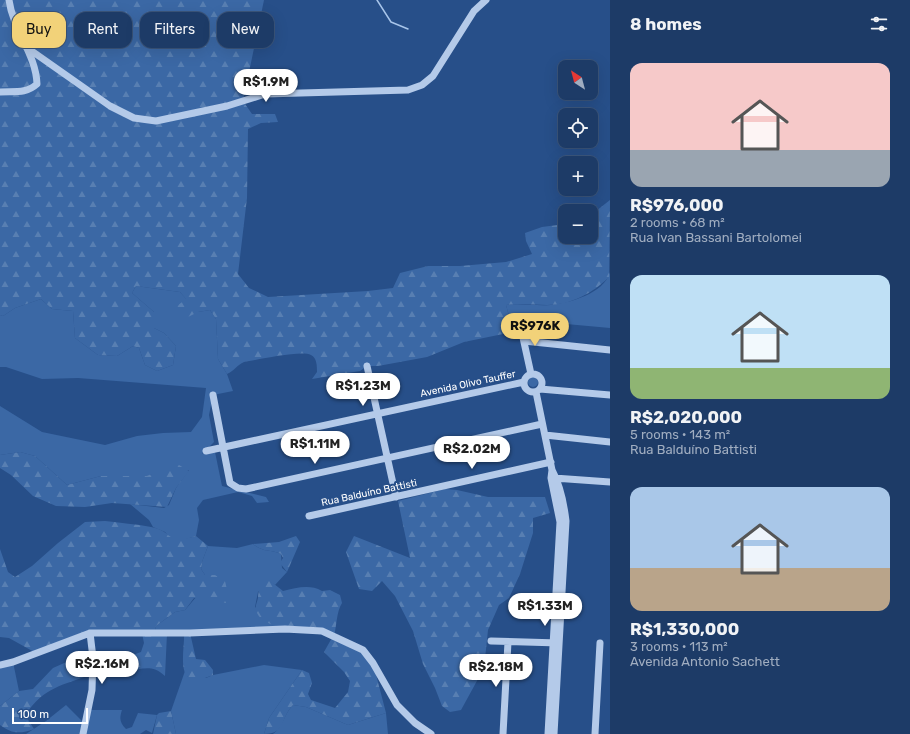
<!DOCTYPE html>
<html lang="en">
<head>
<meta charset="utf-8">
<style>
  :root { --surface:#1d3b67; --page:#25426d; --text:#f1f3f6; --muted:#a0adc0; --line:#3b557b; --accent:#f2d279 }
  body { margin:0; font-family:Rubik,sans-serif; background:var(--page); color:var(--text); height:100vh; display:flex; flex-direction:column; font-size:15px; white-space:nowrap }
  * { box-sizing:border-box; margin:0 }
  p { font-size:13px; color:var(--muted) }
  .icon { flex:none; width:22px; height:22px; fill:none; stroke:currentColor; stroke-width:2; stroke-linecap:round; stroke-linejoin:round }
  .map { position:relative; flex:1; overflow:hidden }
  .panel { display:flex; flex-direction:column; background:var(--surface); width:300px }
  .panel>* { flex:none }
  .banner { position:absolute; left:12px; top:12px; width:380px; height:36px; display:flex; gap:8px }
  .needle { width:26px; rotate:324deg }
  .buttons { position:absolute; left:558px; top:60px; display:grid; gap:8px }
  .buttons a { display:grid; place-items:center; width:40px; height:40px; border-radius:8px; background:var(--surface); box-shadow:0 4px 16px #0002,0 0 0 1px var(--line); font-size:20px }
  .scale { position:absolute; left:12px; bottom:10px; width:76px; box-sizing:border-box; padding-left:4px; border:2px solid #fff; border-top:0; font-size:11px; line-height:14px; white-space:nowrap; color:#fff; -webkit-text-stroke:3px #274f89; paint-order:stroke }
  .price { position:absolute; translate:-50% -34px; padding:0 9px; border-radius:14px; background:#fff; color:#222; font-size:13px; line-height:26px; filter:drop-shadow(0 1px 2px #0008) }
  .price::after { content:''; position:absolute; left:50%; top:24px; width:12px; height:9px; margin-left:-6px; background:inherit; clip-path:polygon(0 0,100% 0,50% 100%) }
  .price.active { background:var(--accent); color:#111 }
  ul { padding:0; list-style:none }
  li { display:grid; align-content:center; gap:8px; height:212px; padding:0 20px }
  li span { display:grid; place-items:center; height:124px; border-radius:12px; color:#555 }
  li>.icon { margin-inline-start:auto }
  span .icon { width:72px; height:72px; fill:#fffc; stroke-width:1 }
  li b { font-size:17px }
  h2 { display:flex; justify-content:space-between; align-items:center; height:48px; padding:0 20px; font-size:17px }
  .tag { padding:0 14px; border-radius:12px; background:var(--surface); box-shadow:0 4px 16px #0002,0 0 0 1px var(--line); font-size:14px; line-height:36px }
  .tag.active { background:var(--accent); color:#111 }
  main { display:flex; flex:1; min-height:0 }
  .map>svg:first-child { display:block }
  .grass { fill:#3b68a5 }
  .forest { fill:url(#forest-firs) }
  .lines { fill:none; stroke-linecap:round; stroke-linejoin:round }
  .stream { stroke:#a8c5ea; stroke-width:1.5 }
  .minor { stroke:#b4cae9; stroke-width:7 }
  .labels { text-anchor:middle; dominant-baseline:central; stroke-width:4; stroke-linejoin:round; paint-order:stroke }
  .street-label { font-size:10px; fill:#fff; stroke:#274f89 }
</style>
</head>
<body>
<main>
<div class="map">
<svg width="610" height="734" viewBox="0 0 610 734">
  <defs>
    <pattern id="forest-firs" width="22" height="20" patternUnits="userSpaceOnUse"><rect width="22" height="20" fill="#3b68a5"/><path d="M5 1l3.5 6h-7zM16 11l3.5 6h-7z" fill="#587fb2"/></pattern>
  </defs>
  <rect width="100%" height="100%" fill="#274f89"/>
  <path class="grass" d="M610,272V328L533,321L512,327L506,305C521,303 535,306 550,305C569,303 604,294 610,272Z
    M136,286L180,292L198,312L210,310L216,319L218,359L227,374L233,391L213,395L209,415L214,442L202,454L215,452L222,486L266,497L269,502L257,503L252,496L238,492L203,500L197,508L199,520L196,536L180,541L171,539L165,532L153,527L149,520L130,504L164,508L169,505L176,488L189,470L162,472L146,476H101L67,485L35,456L20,452L0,455V406L42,432L105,445L137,436L163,433L191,432L202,417L206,388L78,378L42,379L6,367H0V315L3,316L15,308L41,299L52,309L73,311L75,338L98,355L117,356L133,346L139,348L145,365L157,371L173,365L176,346L164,333L154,328V312L132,293Z
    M528 382a5 5 0 1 1 10 0a5 5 0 1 1-10 0Z
    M253,544C264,553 270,549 281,554L282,568L287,572L275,585L269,581L258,592L255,607L285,629L155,633L156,626L175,612L185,610L215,575H205L201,569L203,559L208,546L237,548Z
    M13,662L19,691L0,706V665Z
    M264,665L302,670L269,718L264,734H176L171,711L185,671L188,677L206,678L213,675Z
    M66,705L85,724L88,710H122C119,719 120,723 126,729L132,727L138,713L157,715L152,733L146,730L140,734H26L46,721Z
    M293,705L306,707L348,725L386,713L388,734H273C283,727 284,714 293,705Z"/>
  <path class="forest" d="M0,0H264L243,101L252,114H275L278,122L261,123L248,129L247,198L238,274L249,288L268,297L368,291L393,288L400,273L428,266H460L506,262L532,254L526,241L525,233L542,227L565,224V237H591V215L610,200L609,277C593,293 571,305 547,305C534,305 520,303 506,305L512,327L503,334L464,342L427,357L378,366H367L360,371L312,379L317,372C317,366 317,358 311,355C301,350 257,360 244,362C237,365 234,371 227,374L218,359L216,319L210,310L198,312L184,319L173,309L186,299L180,292L136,286L132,293L154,312V328L164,333L176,346L173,365L157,371L145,365L139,348L133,346L117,356L98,355L75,338L73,311L52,309L41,299L15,308L3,316L0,315Z
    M20,452L35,456L67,485L101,476H146L179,465L189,471L176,488L167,507L112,503L85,507L56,506L33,496L11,475L0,468V455Z
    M445,489L457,490L488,497H545L550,513L533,518V533L520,574L509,598L499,605L488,630L484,668L461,710L450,712L442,706L435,688L423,664L413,631L395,596L382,581L372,591L359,589L346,552L354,536L410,558L398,501Z
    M105,521C120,523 136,524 151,527C176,532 163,545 196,536L208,546L203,559L201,569L205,575H215L225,581L228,594L226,603L194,598L185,610L175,612L156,626L155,633H167L165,676C149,661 138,673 121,670L130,656L141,652L144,643L142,633H90L36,653L9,638L0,637V549L8,572L15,577L32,566L58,543L85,522Z
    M296,536L300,542L287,572L280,563L283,558L281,554C270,549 264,553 253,544L279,542Z
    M269,580L283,591C297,588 309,584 322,591L330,590L340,595L342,603C336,613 337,625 334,636L363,650L373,663L386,713L348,725L306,707L293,705C280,718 286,734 264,734L269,718L302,670L309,673L312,683L308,694L311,700L335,708L348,692L350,681L344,672L324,652L333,636C316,633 265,631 257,613C254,607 257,603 258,598C258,590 261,584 269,580Z
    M184,633H190L196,659L205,660L213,670V675L197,681C195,680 190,679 188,677C179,669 185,644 184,633Z
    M80,656L93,658L92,674C62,686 45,686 25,715L34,729C20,734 12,734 0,725V706L19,691L33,689L53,668Z
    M171,711L176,734H153L157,715L159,713Z"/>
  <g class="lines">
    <path class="stream" d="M377,0L391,22L408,29"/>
    <path class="minor" d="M26,47L110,106L134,118L156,121L227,106L265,94L408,90L422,85L433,76L474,11L486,0
      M0,92C14,91 26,94 37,84C36,54 13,30 9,0
      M520,324L531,374
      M524,341L610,350
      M367,366L396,497
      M524 383a9 9 0 1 1 18 0a9 9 0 1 1-18 0Z
      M540,389L610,395
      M536,392L552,470C560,485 564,504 566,521L554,734
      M213,395L230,483L238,488L246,489L542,424
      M545,435L610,442
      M206,451L524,382
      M554,478L610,482
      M309,516L551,462
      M491,641L559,643
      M0,665L13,662L90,633H190L285,629L322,631L363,650L373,663L397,705L415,723L431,734
      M83,734L92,690L93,658L90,633
      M503,734L508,642
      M548,734L560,522L551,478L552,470
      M595,734L600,643"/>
  </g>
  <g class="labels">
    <g class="street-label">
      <text transform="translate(468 384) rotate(-12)">Avenida Olivo Tauffer</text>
      <text transform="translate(369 493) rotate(-12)">Rua Balduíno Battisti</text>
    </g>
  </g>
</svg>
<div class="buttons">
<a><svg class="needle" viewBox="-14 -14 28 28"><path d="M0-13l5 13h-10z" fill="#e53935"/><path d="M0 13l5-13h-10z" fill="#a0adc0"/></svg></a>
<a><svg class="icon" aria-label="locate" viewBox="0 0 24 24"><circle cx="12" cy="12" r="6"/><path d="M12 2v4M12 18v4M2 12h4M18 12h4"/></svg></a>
<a>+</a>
<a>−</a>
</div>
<div class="scale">100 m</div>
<b class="price" style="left:266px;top:103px">R$1.9M</b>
<b class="price active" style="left:535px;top:347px">R$976K</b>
<b class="price" style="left:363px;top:407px">R$1.23M</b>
<b class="price" style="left:315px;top:465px">R$1.11M</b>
<b class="price" style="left:472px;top:470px">R$2.02M</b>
<b class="price" style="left:545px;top:627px">R$1.33M</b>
<b class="price" style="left:102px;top:685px">R$2.16M</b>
<b class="price" style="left:496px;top:688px">R$2.18M</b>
<div class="banner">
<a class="tag active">Buy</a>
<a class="tag">Rent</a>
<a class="tag">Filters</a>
<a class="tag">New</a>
</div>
</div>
<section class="panel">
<h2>8 homes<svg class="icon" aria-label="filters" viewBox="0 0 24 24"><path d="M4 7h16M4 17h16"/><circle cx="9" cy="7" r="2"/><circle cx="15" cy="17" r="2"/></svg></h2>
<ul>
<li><span style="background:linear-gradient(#f6c9c9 70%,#9aa5b1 0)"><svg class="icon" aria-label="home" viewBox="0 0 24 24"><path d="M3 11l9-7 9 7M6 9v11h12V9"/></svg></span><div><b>R$976,000</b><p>2 rooms · 68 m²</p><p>Rua Ivan Bassani Bartolomei</p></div></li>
<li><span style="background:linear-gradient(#bfe0f5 75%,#8fb573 0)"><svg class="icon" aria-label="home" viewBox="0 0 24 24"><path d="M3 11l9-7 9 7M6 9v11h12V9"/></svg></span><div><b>R$2,020,000</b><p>5 rooms · 143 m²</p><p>Rua Balduíno Battisti</p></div></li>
<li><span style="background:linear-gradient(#a9c7e8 65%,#b9a48a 0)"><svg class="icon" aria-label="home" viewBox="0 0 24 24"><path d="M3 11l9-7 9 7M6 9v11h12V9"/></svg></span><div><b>R$1,330,000</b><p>3 rooms · 113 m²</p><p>Avenida Antonio Sachett</p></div></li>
</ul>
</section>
</main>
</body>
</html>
